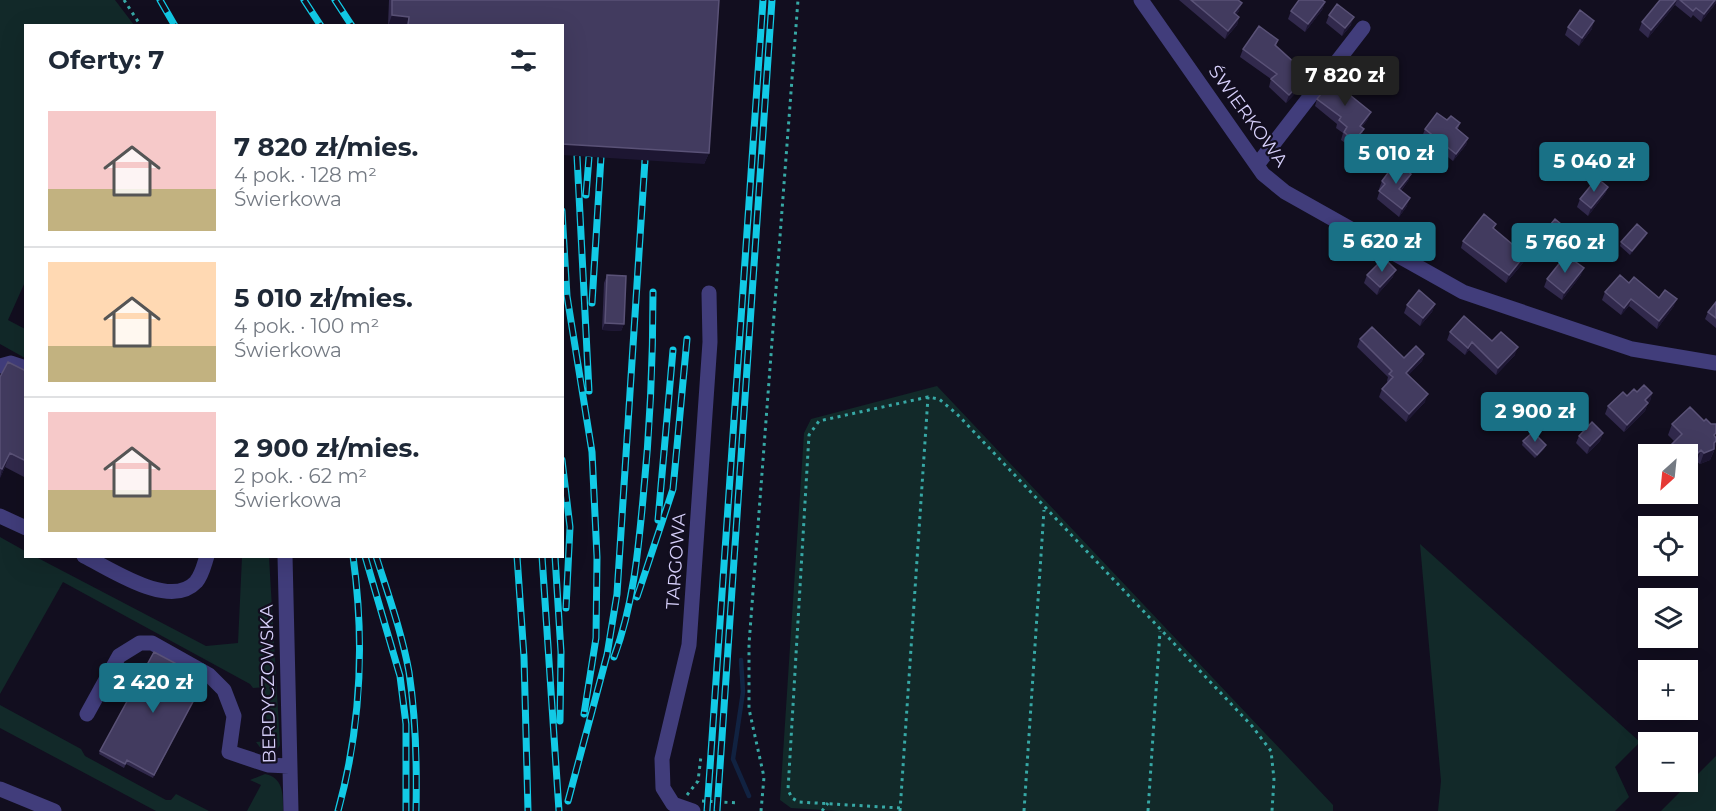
<!DOCTYPE html>
<html lang="pl">
<head>
<meta charset="utf-8">
<style>
  :root { --surface:#fff; --page:#f2f2f3; --text:#1f2937; --muted:#747a83; --line:#e0e1e3; --accent:#197186 }
  body { margin:0; font-family:Montserrat,sans-serif; background:var(--page); color:var(--text); height:100vh; display:flex; flex-direction:column; font-size:22px; white-space:nowrap }
  * { box-sizing:border-box; margin:0 }
  p { font-size:20px; color:var(--muted) }
  .icon { flex:none; width:33px; height:33px; fill:none; stroke:currentColor; stroke-width:2; stroke-linecap:round; stroke-linejoin:round }
  .map { position:relative; flex:1; overflow:hidden }
  .sheet { position:absolute; left:24px; top:24px; width:540px; height:534px; display:flex; flex-direction:column; background:var(--surface); border-radius:0px; box-shadow:0 6px 24px #0002 }
  .sheet>* { flex:none }
  .needle { width:39px; rotate:207deg }
  .fabs { position:absolute; left:1638px; top:444px; display:grid; gap:12px }
  .fabs a { display:grid; place-items:center; width:60px; height:60px; border-radius:0px; background:var(--surface); box-shadow:0 6px 24px #0002; font-size:30px }
  .price { position:absolute; translate:-50% -51px; padding:0 14px; border-radius:6px; background:var(--accent); color:#fff; font-size:20px; line-height:39px; filter:drop-shadow(0 2px 3px #0008) }
  .price::after { content:''; position:absolute; left:50%; top:36px; width:18px; height:14px; margin-left:-9px; background:inherit; clip-path:polygon(0 0,100% 0,50% 100%) }
  .price.active { background:#222; color:#fff }
  ul { padding:0; list-style:none }
  li { display:flex; align-items:center; gap:18px; height:150px; padding:0 24px }
  li+li { border-top:2px solid var(--line) }
  li span { display:grid; place-items:center; flex:none; width:168px; height:120px; border-radius:0px; color:#555 }
  li>.icon { margin-inline-start:auto }
  span .icon { width:72px; height:72px; fill:#fffc; stroke-width:1 }
  li b { font-size:26px }
  h2 { display:flex; justify-content:space-between; align-items:center; height:72px; padding:0 24px; font-size:26px }
  .map>svg:first-child { display:block }
  .green { fill:#122929 }
  .lines { fill:none; stroke-linecap:round; stroke-linejoin:round }
  .stream { stroke:#112241; stroke-width:4.5 }
  .path { stroke:#37a8a5; stroke-width:3; stroke-dasharray:3 4.5; stroke-linecap:butt }
  .minor { stroke:#413d7b; stroke-width:15 }
  .rail-casing { stroke:#12cae6; stroke-width:7 }
  .rail { stroke:#120e1f; stroke-width:4.5; stroke-dasharray:14; stroke-linecap:butt }
  .wall { fill:#31294c }
  .shaded-wall { fill:#1d1632 }
  .building { fill:#423b5f; stroke:#5a5277; stroke-width:1.5 }
  .labels { text-anchor:middle; dominant-baseline:central; stroke-width:4.5; stroke-linejoin:round; paint-order:stroke }
  .street-label { font-size:18px; fill:#d7d0fb; stroke:#120e1f }
</style>
</head>
<body>
<div class="map">
<svg width="1716" height="811" viewBox="0 0 1716 811">
  <rect width="100%" height="100%" fill="#120e1f"/>
  <path class="green" d="M0,0H115L134,25L26,26L25,282L8,320L25,329V358L0,344Z
    M937,386L1333,805V811H839L791,808L780,800L804,433L811,419Z
    M0,537L25,551L26,556L36,557L206,646L238,643L242,557H269L280,745L276,751L265,754L256,742L268,741L264,687L253,688L250,684L63,582L0,694Z
    M1420,544L1640,742L1615,767L1629,797L1615,811H1438L1441,781Z
    M0,705L81,749L85,756L166,800H171L176,794L209,811H156L0,728Z
    M1716,756V811H1661Z
    M265,774C284,778 283,795 283,811H247L261,785L250,780Z"/>
  <g class="lines">
    <path class="stream" d="M741,660L743,692L733,759L749,796"/>
    <path class="path" d="M124,0L141,26
      M687,795L698,781L701,756
      M702,801L739,803
      M900,808L799,802L792,798L788,790L809,435L819,421L928,397L939,399L957,414L1252,726L1271,751L1274,779L1272,811
      M761,811L764,777L749,709V644L798,0
      M822,811L828,803
      M900,811L928,397
      M1024,811L1044,510
      M1148,811L1160,631"/>
    <path class="minor" d="M1141,0L1263,174L1285,192L1463,292L1632,349L1716,363
      M1257,165L1363,28
      M0,366L11,363L26,368
      M0,516L26,528
      M84,556C111,569 170,610 196,582C202,575 204,565 207,556
      M285,556L291,811
      M87,714L119,656L140,643H152L209,675L224,690L234,716L229,752L268,765L289,766
      M0,789L54,811
      M693,811L673,804L663,788L662,759L689,645L710,342L709,293"/>
    <defs>
      <path id="rail" d="M160,0L175,26
        M304,0L321,26
        M335,0L352,26
        M577,156L589,391
        M586,195L589,157
        M562,211L567,296L592,452L597,557L596,638L584,714
        M592,303L601,157
        M562,460L570,527L566,608
        M658,520L673,350
        M365,556L400,676L406,724V811
        M376,556C388,594 402,633 409,672C416,718 417,765 416,811
        M517,556L524,657L528,811
        M542,556L559,811
        M555,556L561,652L560,721
        M637,597L673,489L687,339
        M614,657C633,606 638,553 643,499C650,429 653,362 653,292
        M568,801L607,655L617,594L645,160
        M338,811C361,727 365,643 353,556
        M707,811L763,0
        M717,811L772,0"/>
    </defs>
    <use href="#rail" class="rail-casing"/>
    <use href="#rail" class="rail"/>
  </g>
  <path class="wall" d="M389,0H719L709,153L704,164L562,26H388Z
    M1179,0H1238L1239,11L1236,15L1239,17L1237,25L1225,39Z
    M1660,0H1716V3L1701,22L1693,15L1691,18L1675,5L1648,38L1639,30L1642,22Z
    M1325,2L1322,10L1305,32L1288,19L1291,11Z
    M1329,15L1351,25L1342,36L1326,23Z
    M1568,27L1592,29L1579,46L1565,35Z
    M1278,40L1276,46L1308,75L1305,83L1286,103L1269,87L1271,79L1240,57L1243,49Z
    M1348,86L1346,92L1368,119L1362,127L1364,129L1361,136L1352,148L1341,140L1343,133L1336,128L1337,124L1315,106L1317,99Z
    M1447,120L1460,123L1458,129L1468,138L1466,145L1453,161L1422,137L1425,129Z
    M1411,174L1408,181L1401,191L1407,206L1399,217L1377,199L1380,190L1379,189L1382,181Z
    M1608,187L1605,194L1588,216L1577,207L1580,199Z
    M1494,230L1525,255L1523,263L1506,283L1461,248L1463,241Z
    M1646,236L1630,255L1620,246L1621,242Z
    M1540,237L1569,241L1554,258L1537,244Z
    M607,275L624,324L621,331L602,330L604,283Z
    M1367,275L1393,277L1377,295L1364,283Z
    M1581,275L1562,300L1544,287L1547,279Z
    M1629,283L1674,306L1657,329L1629,306L1621,315L1602,300L1605,292Z
    M1716,302V328L1705,319L1708,312Z
    M1435,304L1432,312L1420,326L1404,313L1407,305Z
    M1450,332L1492,341L1515,355L1496,375L1469,350L1465,355L1447,340Z
    M1360,339L1404,358L1424,354L1422,361L1408,375L1425,402L1406,422L1379,397L1382,389L1388,383L1387,381L1388,377L1357,347Z
    M26,371V478L5,467L0,478V377Z
    M1637,392L1652,393L1650,401L1648,403L1645,411L1624,432L1605,414L1608,406Z
    M1672,424L1714,451L1710,460L1700,464L1697,462L1688,470V454H1665L1667,449L1674,441L1668,435Z
    M1603,433L1600,441L1587,454L1576,443L1579,436Z
    M1523,441L1546,445L1544,449L1535,458L1522,445Z
    M205,679L153,778L126,764L124,768L99,754L100,751Z"/>
  <path class="shaded-wall" d="M1676,0H1677L1675,5L1648,38L1651,30Z
    M1715,0L1716,3L1701,22L1704,14Z
    M1325,2L1322,10L1305,32L1308,24Z
    M1242,3L1239,11L1231,20L1234,13Z
    M392,15L409,17L406,26H388Z
    M1239,17L1237,25L1225,39L1228,31Z
    M1354,17L1351,25L1342,36L1345,28Z
    M1594,21L1592,29L1579,46L1582,38Z
    M1308,75L1305,83L1286,103L1289,95Z
    M1371,112L1368,119L1357,133L1360,126Z
    M1364,129L1361,136L1352,148L1354,141Z
    M1468,138L1466,145L1453,161L1456,154Z
    M562,144L709,153L704,164L562,155Z
    M1411,174L1408,181L1396,197L1399,189Z
    M1608,187L1605,194L1588,216L1591,208Z
    M1410,198L1407,206L1399,217L1402,209Z
    M1572,233L1569,241L1554,258L1557,251Z
    M1647,233L1646,236L1630,255L1632,251Z
    M1525,255L1523,263L1506,283L1509,275Z
    M1584,268L1581,275L1562,300L1564,293Z
    M1396,270L1393,277L1377,295L1380,287Z
    M1631,299L1629,306L1621,315L1624,308Z
    M1677,299L1674,306L1657,329L1659,321Z
    M1435,304L1432,312L1420,326L1423,318Z
    M605,323L624,324L621,331L602,330Z
    M1472,342L1469,350L1465,355L1468,348Z
    M1518,347L1515,355L1496,375L1498,368Z
    M1424,354L1422,361L1403,381L1406,373Z
    M1652,393L1650,401L1642,408L1645,400Z
    M1428,394L1425,402L1406,422L1409,414Z
    M1648,403L1645,411L1624,432L1627,425Z
    M1603,433L1600,441L1587,454L1590,446Z
    M1716,441V445L1710,460L1700,464L1704,453Z
    M1546,445L1544,449L1535,458L1537,455Z
    M1701,450L1697,462L1688,470V463Z
    M10,453L5,467L0,478L2,469Z
    M205,679L204,683L153,778L154,775Z"/>
  <path class="building" d="M392,0H719L709,153L562,144V26H408L409,17L392,15Z
    M1191,0H1238L1242,3L1234,13L1239,17L1228,31Z
    M1299,0H1322L1325,2L1308,24L1291,11Z
    M1660,0H1676L1651,30L1642,22Z
    M1680,0H1715L1704,14L1696,8L1693,11Z
    M1337,4L1354,17L1345,28L1329,15Z
    M1580,10L1594,21L1582,38L1568,27Z
    M1259,26L1278,40L1275,45L1308,75L1289,95L1271,79L1277,74L1243,49Z
    M1335,76L1348,86L1345,91L1371,112L1360,126L1364,129L1354,141L1344,132L1347,127L1339,120L1341,117L1317,99Z
    M1437,113L1447,120L1451,116L1460,123L1456,128L1468,138L1456,154L1425,129Z
    M1396,162L1411,174L1399,189L1410,198L1402,209L1379,191L1385,184L1382,181Z
    M1597,178L1608,187L1591,208L1580,199Z
    M1484,214L1496,224L1493,228L1525,255L1509,275L1463,241Z
    M1555,219L1572,233L1557,251L1540,237Z
    M1637,224L1647,233L1632,251L1621,242Z
    M1566,255L1584,268L1564,293L1547,279Z
    M1384,258L1396,270L1380,287L1367,275Z
    M607,275L626,276L624,324L605,323Z
    M1620,275L1629,283L1634,277L1659,298L1665,290L1677,299L1659,321L1631,299L1624,308L1605,292Z
    M1419,290L1435,304L1423,318L1407,305Z
    M1716,302V318L1708,312Z
    M1464,316L1492,341L1501,332L1518,347L1498,368L1472,342L1468,348L1450,332Z
    M1372,327L1404,358L1416,346L1424,354L1406,373L1428,394L1409,414L1382,389L1393,377L1389,374L1392,371L1360,339Z
    M8,362L26,371V461L10,453L2,469L0,468V377Z
    M1644,385L1652,393L1645,400L1648,403L1627,425L1608,406L1623,392L1627,396L1634,389L1637,392Z
    M1690,407L1704,421L1706,419L1711,424H1716V433L1714,435L1716,438V441L1714,443V449L1704,453L1701,450L1688,463V454H1672L1667,449L1682,434L1672,424Z
    M1592,422L1603,433L1590,446L1579,436Z
    M1533,432L1546,445L1537,455L1523,441Z
    M154,652L205,679L154,775L127,760L125,764L100,751Z"/>
  <g class="labels">
    <g class="street-label">
      <text transform="translate(1248 116) rotate(54)">ŚWIERKOWA</text>
      <text transform="translate(676 561) rotate(-86)">TARGOWA</text>
      <text transform="translate(268 684) rotate(-91)">BERDYCZOWSKA</text>
    </g>
  </g>
</svg>
<div class="fabs">
<a><svg class="needle" viewBox="-14 -14 28 28"><path d="M0-13l5 13h-10z" fill="#e53935"/><path d="M0 13l5-13h-10z" fill="#747a83"/></svg></a>
<a><svg class="icon" aria-label="locate" viewBox="0 0 24 24"><circle cx="12" cy="12" r="6"/><path d="M12 2v4M12 18v4M2 12h4M18 12h4"/></svg></a>
<a><svg class="icon" aria-label="layers" viewBox="0 0 24 24"><path d="M12 4l9 5-9 5-9-5zM3 14l9 5 9-5"/></svg></a>
<a>+</a>
<a>−</a>
</div>
<b class="price active" style="left:1345px;top:107px">7 820 zł</b>
<b class="price" style="left:1396px;top:185px">5 010 zł</b>
<b class="price" style="left:1594px;top:193px">5 040 zł</b>
<b class="price" style="left:1382px;top:273px">5 620 zł</b>
<b class="price" style="left:1565px;top:274px">5 760 zł</b>
<b class="price" style="left:1535px;top:443px">2 900 zł</b>
<b class="price" style="left:153px;top:714px">2 420 zł</b>
<section class="sheet">
<h2>Oferty: 7<svg class="icon" aria-label="filters" viewBox="0 0 24 24"><path d="M4 7h16M4 17h16"/><circle cx="9" cy="7" r="2"/><circle cx="15" cy="17" r="2"/></svg></h2>
<ul>
<li><span style="background:linear-gradient(#f6c9c9 65%,#c2b280 0)"><svg class="icon" aria-label="home" viewBox="0 0 24 24"><path d="M3 11l9-7 9 7M6 9v11h12V9"/></svg></span><div><b>7 820 zł/mies.</b><p>4 pok. · 128 m²</p><p>Świerkowa</p></div></li>
<li><span style="background:linear-gradient(#ffd9b3 70%,#c2b280 0)"><svg class="icon" aria-label="home" viewBox="0 0 24 24"><path d="M3 11l9-7 9 7M6 9v11h12V9"/></svg></span><div><b>5 010 zł/mies.</b><p>4 pok. · 100 m²</p><p>Świerkowa</p></div></li>
<li><span style="background:linear-gradient(#f6c9c9 65%,#c2b280 0)"><svg class="icon" aria-label="home" viewBox="0 0 24 24"><path d="M3 11l9-7 9 7M6 9v11h12V9"/></svg></span><div><b>2 900 zł/mies.</b><p>2 pok. · 62 m²</p><p>Świerkowa</p></div></li>
</ul>
</section>
</div>
</body>
</html>
